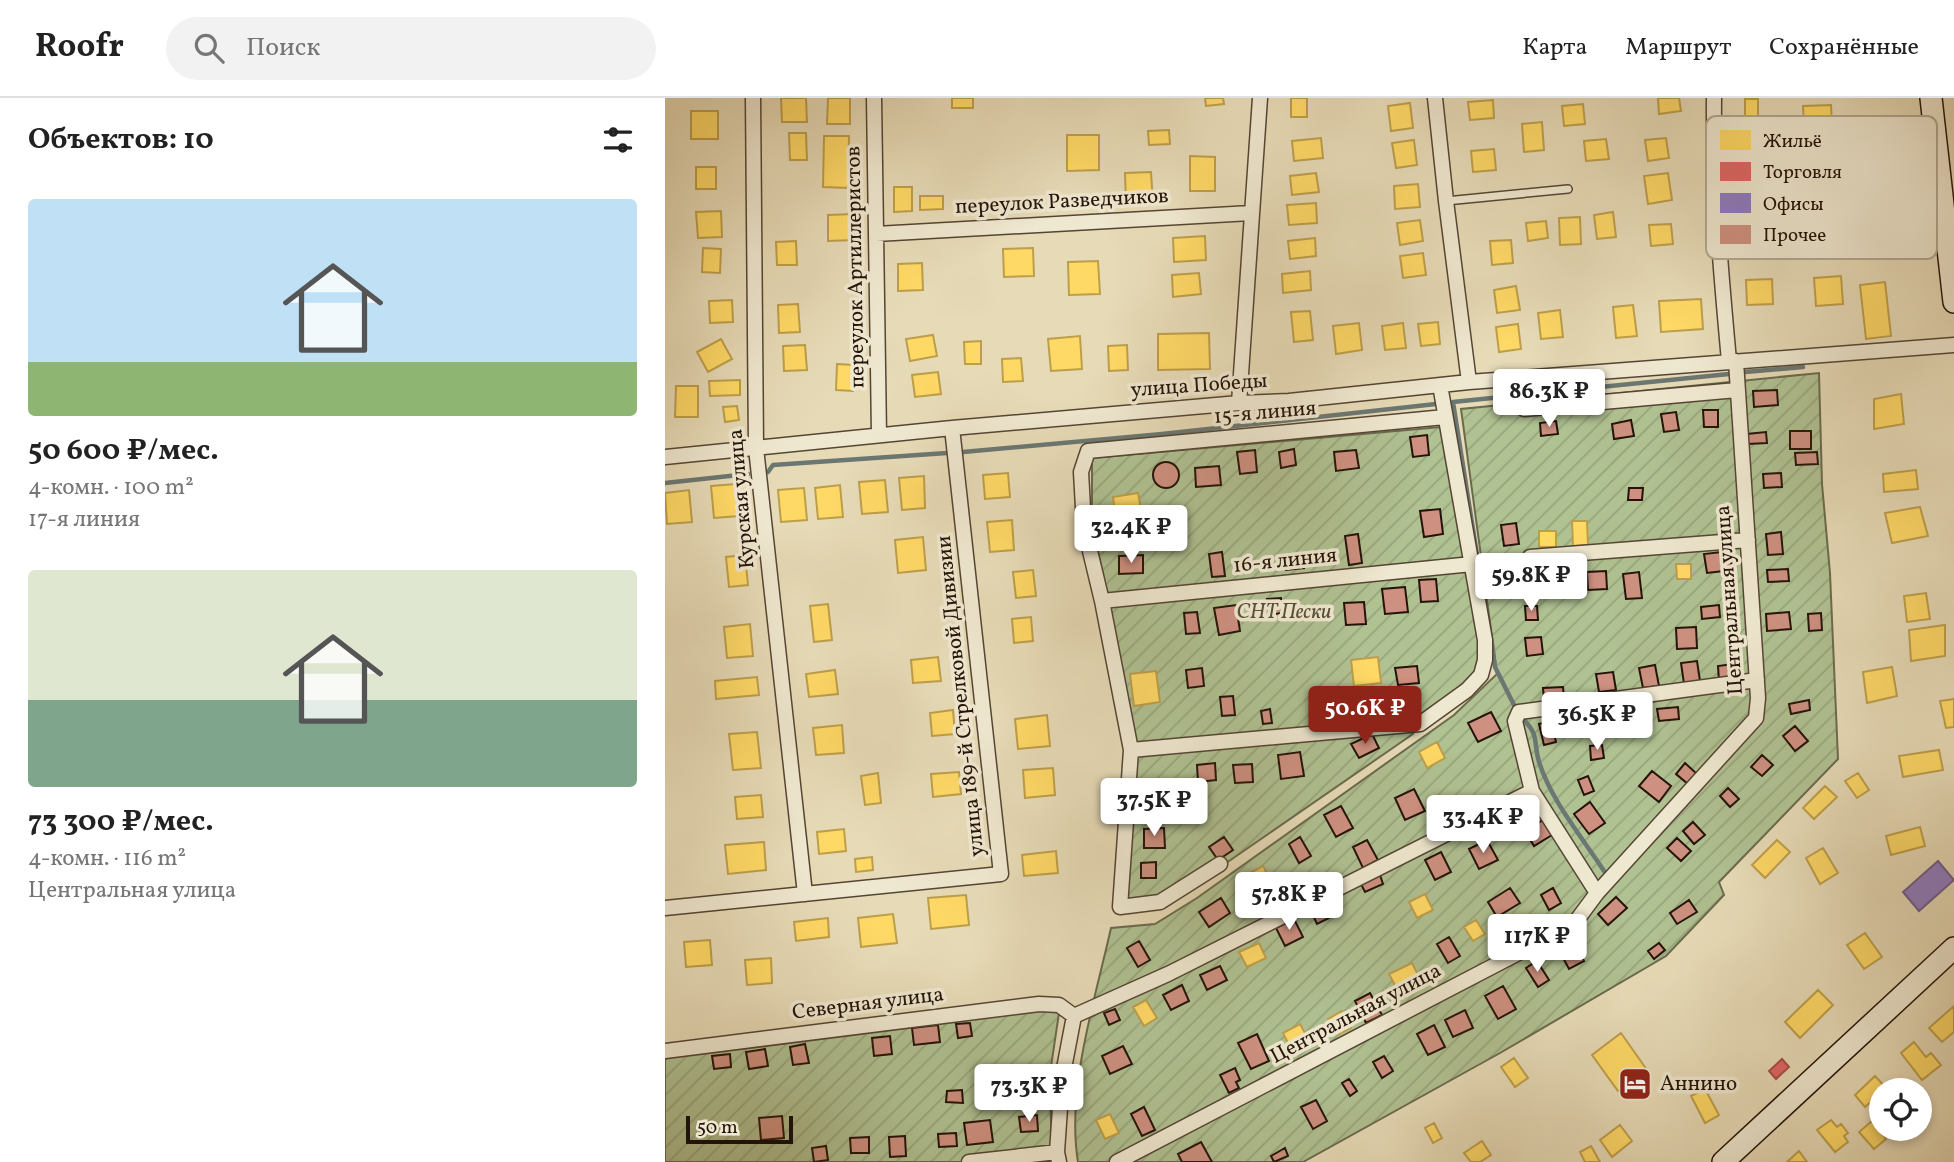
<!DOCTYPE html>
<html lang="ru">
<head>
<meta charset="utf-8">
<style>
  :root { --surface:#fff; --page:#f2f2f2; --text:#222; --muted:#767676; --line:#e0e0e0; --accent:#8f2418 }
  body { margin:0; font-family:Vollkorn,serif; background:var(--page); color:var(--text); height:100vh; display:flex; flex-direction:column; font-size:26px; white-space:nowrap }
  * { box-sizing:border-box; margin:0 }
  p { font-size:23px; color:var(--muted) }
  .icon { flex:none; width:38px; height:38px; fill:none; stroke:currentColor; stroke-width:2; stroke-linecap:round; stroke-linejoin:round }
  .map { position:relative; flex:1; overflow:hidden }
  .panel { display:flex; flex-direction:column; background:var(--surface); width:665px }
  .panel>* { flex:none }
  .tools { position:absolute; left:1204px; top:980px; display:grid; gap:14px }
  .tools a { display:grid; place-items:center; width:63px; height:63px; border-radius:50%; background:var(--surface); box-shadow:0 4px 10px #0003; font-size:35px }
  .scale { position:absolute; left:21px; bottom:18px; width:107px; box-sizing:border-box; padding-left:7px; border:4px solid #241308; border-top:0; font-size:19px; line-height:24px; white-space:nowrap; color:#241308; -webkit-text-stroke:5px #efe8d0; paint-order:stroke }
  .price { position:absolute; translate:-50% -60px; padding:0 16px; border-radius:7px; background:#fff; color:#222; font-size:23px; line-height:46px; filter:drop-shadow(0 2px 4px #0008) }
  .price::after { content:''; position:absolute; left:50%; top:42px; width:21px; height:16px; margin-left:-10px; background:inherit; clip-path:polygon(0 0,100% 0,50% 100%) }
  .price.current { background:var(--accent); color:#fff }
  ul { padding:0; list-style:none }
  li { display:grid; align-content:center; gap:14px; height:371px; padding:0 28px }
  li span { display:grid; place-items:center; height:217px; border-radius:7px; color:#555 }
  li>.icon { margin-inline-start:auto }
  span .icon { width:126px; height:126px; fill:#fffc; stroke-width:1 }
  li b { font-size:30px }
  h2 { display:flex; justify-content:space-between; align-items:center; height:84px; padding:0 28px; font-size:30px }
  header { display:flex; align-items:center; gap:42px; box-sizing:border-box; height:98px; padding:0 35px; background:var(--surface); border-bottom:2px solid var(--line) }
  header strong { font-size:33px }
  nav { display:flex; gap:38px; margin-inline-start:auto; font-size:24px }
  .search { width:490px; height:63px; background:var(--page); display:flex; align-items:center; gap:18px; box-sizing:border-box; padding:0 24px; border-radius:38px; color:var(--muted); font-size:26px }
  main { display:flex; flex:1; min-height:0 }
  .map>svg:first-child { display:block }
  .garden { fill:url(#garden-furrows); stroke:#6a6a4d; stroke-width:2 }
  .homes { fill:#ffd966; stroke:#bd9e4a; stroke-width:2 }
  .shops { fill:#e06666; stroke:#a84d4a; stroke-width:2 }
  .offices { fill:#8e7cc3; stroke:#6e5c8b; stroke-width:2 }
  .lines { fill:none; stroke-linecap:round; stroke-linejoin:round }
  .stream { stroke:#6b7772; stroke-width:4.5 }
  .building { fill:#ce9181; stroke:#241308; stroke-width:2 }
  .service-casing { stroke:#554534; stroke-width:10 }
  .minor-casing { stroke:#554534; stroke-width:17 }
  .secondary-casing { stroke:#241308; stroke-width:24 }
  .service { stroke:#efe8d0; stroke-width:7 }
  .minor { stroke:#efe8d0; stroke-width:14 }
  .secondary { stroke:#efe8d0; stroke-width:21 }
  .labels { text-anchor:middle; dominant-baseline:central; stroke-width:7; stroke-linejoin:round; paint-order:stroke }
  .street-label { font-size:21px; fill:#241308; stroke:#efe8d0 }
  .park-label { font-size:21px; font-style:italic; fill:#555038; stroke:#efe8d0 }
  .poi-label { font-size:21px; fill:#241308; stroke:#efe8d0; text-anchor:start }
  .key { fill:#efe8d0; stroke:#b2a894; stroke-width:2 }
  .key-label { font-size:19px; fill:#241308 }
</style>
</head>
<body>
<header>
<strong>Roofr</strong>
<div class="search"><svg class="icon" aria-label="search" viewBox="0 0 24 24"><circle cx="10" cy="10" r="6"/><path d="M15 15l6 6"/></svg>Поиск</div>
<nav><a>Карта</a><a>Маршрут</a><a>Сохранённые</a></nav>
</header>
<main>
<section class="panel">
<h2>Объектов: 10<svg class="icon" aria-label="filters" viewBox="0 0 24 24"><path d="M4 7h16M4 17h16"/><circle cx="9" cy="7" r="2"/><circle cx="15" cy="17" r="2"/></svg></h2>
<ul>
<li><span style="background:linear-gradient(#bfe0f5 75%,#8fb573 0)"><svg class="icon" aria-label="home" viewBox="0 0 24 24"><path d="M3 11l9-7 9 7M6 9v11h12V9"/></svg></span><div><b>50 600 ₽/мес.</b><p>4-комн. · 100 m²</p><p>17-я линия</p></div></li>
<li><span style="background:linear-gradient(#dfe7d0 60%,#7fa58c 0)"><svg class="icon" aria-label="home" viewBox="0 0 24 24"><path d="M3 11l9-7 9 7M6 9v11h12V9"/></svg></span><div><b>73 300 ₽/мес.</b><p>4-комн. · 116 m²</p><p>Центральная улица</p></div></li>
</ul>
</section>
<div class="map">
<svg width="1289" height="1064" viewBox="0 0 1289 1064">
  <defs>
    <pattern id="garden-furrows" width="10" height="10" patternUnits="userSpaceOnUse" patternTransform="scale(1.75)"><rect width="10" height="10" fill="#b0c192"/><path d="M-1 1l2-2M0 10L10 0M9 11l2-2" fill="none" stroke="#97a57c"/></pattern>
  </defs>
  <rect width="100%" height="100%" fill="#e7dbb7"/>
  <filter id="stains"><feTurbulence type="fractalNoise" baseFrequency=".00286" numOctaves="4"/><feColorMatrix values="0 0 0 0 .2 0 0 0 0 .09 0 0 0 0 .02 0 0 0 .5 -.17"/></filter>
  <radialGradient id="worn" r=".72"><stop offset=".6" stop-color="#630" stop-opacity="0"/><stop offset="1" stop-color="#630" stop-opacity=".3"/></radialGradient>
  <path class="garden" d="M1154,275L1157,386L1165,475L1173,661L1054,784L1059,797L1001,858L835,955L638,1064H413C401,991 430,902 446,830L490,826L532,800L789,617L832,576L796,311Z
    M776,329L813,540L814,562L809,578L753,619L748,636L496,810L459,814L469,660L446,513L427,426V360Z
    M377,911L394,915L384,982L388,1064H0V959Z"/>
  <path class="homes" d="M116,0H141L142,24H117Z
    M163,0H185V26H162Z
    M287,0H308V10H287Z
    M540,0H558L559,6L541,8Z
    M626,0H642V19H626Z
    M993,0H1014L1016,13L994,16Z
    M1080,1H1093V20L1080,19Z
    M828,2L829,20L805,22L803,4Z
    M745,5L748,30L726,33L723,8Z
    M918,6L920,26L899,28L897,8Z
    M1166,7L1167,25L1139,26L1138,8Z
    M26,13H53V41H26Z
    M877,24L879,52L859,54L857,26Z
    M504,32L505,46L484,47L483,33Z
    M124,35H141L142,62H125Z
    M402,37H434V72L402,73Z
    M159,38H184L183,90L158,89Z
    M656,40L658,60L629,63L627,43Z
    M1001,40L1004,60L983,63L980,42Z
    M941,41L944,61L921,63L919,43Z
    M749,42L752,67L731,70L727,45Z
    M829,51L831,72L808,74L806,53Z
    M525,58L550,59V93H525Z
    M31,69H51V91H31Z
    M486,74L488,105L461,106L460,75Z
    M651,75L654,94L627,97L625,78Z
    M1003,75L1007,102L983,106L979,78Z
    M753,86L755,109L730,111L729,88Z
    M229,89H247V113L229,114Z
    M255,98H278V111L255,112Z
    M651,105L652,125L624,127L622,107Z
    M56,113L57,139L33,140L31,114Z
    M948,114L951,139L932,141L929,117Z
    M188,116V142L163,143V117Z
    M915,119L916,146L895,147L894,120Z
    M755,122L758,143L735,147L732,125Z
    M881,123L883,140L863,143L861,125Z
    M1006,126L1008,146L986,148L984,127Z
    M540,138L541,162L509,164L508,140Z
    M650,140L651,158L625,161L623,143Z
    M846,142L848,165L827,167L825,143Z
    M131,143L132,167H112L111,144Z
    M38,150L56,151L55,175L37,174Z
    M368,150L369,178L339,179L338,151Z
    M758,155L761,177L738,180L735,158Z
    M433,163L435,196L404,197L403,164Z
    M257,165L258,192L233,193V166Z
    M645,173L646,192L618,195L617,176Z
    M534,175L536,196L508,199L507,177Z
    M1176,178L1178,206L1151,208L1149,180Z
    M1107,181L1108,206L1082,207L1081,182Z
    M1220,184L1226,238L1201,241L1195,187Z
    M851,188L855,212L832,215L829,192Z
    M1036,201L1038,231L996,234L994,203Z
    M67,202L68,224L45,225L44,203Z
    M133,206L135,234L114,235L113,207Z
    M968,207L972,238L951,240L948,209Z
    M895,212L898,239L876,241L873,215Z
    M645,213L648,242L629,244L626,214Z
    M773,224L775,246L756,248L753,226Z
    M694,225L697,252L671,256L668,228Z
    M738,225L741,250L720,252L717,228Z
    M853,226L856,251L834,254L831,229Z
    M544,235L545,271L493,272V236Z
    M268,237L272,258L245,263L241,241Z
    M415,238L417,271L386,273L383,241Z
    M56,241L67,261L43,274L32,254Z
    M316,243V266H300L299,244Z
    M140,247L142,272L119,273L118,248Z
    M462,247L463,272L444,273L443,248Z
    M356,260L358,283L338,284L337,261Z
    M172,266L189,267L188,293L171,292Z
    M273,274L276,296L250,299L247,277Z
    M75,282V297L45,298L44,283Z
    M11,288H33V319H10Z
    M1236,296L1239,326L1209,331V301Z
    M72,308L74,322L60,324L58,309Z
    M1251,372L1253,391L1219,394L1218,376Z
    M343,375L345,399L320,401L318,377Z
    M259,378L260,410L237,412L234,380Z
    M220,382L223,414L197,416L194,384Z
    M71,386L74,418L49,420L46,388Z
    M175,387L178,419L153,421L150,390Z
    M139,390L142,422L116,424L113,392Z
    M24,392L27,424L2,426L0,395Z
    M473,395L476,411L450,415L448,399Z
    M1255,409L1263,438L1227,445L1220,415Z
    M347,422L349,452L325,454L322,424Z
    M907,423H922L923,447L908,448Z
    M874,433H891V449H874Z
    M258,439L261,472L233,475L230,442Z
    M80,457L83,487L64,489L61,459Z
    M1011,466H1026V481H1012Z
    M368,472L371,498L351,500L348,474Z
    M889,479L890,494L869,495L868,480Z
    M1261,495L1265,521L1242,524L1239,498Z
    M163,506L167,542L149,544L145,508Z
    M366,519L368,543L349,545L347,521Z
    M85,526L88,558L62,560L59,529Z
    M1280,527V558L1246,563L1244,532Z
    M273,559L276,583L248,585L246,562Z
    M713,559L716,585L689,588L686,562Z
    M1227,569L1232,598L1202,605L1198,574Z
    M170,572L173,596L144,599L141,576Z
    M491,573L495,604L469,608L465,576Z
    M92,579L94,597L51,601L50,583Z
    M1289,601V629L1281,630L1275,603Z
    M288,612L290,636L267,638L265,615Z
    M382,617L385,648L353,651L350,621Z
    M177,627L179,655L151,657L148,630Z
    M92,634L96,670L68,672L64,636Z
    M772,644L780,660L762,670L754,654Z
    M1274,652L1278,672L1238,679L1234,658Z
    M388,670L390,697L360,700L358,672Z
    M294,674L296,696L268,699L266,676Z
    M213,675L216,705L200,707L196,678Z
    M1193,675L1204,692L1192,700L1180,683Z
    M1160,688L1172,699L1149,721L1138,710Z
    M96,697L98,719L72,721L70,699Z
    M1255,729L1260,748L1226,757L1221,738Z
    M179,731L181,753L154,756L152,734Z
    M1112,742L1125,754L1100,780L1087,767Z
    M99,744L101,772L63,776L60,747Z
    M1158,750L1173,775L1155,786L1141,760Z
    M391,753L393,775L359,778L357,757Z
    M207,759L208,772L191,774L190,761Z
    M598,768L607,785L591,793L583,776Z
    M760,796L768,812L752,820L744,804Z
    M301,797L304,827L266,831L263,800Z
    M228,816L232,845L196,849L193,820Z
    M163,820L164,839L131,843L129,824Z
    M811,822L820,836L808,843L799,829Z
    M1200,835L1217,859L1199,871L1182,847Z
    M45,842L47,867L21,869L19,844Z
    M594,845L601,860L582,869L574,854Z
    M106,860L107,885L82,887L80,862Z
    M747,865L754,879L732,891L724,876Z
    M1153,892L1168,907L1135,940L1120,924Z
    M481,902L492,920L479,928L468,909Z
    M1289,908V934L1277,944L1264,930Z
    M677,913L686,930L672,937L663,921Z
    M635,926L647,948L629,957L618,935Z
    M956,935L982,972L953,993L927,957Z
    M1249,944L1261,959L1266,955L1276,967L1257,982L1236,955Z
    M849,960L863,980L850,989L836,969Z
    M1210,978L1221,990L1200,1009L1190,997Z
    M1040,991L1054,1017L1040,1025L1026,998Z
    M445,1016L454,1035L440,1041L431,1022Z
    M1166,1022L1172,1029L1176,1026L1183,1035L1179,1038L1183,1044L1170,1054L1152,1032Z
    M1207,1023L1221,1041L1209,1051L1194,1034Z
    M769,1025L777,1040L768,1045L760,1030Z
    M955,1027L967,1043L947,1059L935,1042Z
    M817,1043L826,1057L815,1064H806L799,1055Z
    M926,1048L935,1064H920L915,1054Z
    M1134,1053L1142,1064H1122Z"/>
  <path class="shops" d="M1117,961L1124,969L1111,981L1104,973Z"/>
  <path class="offices" d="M1273,763L1289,782L1254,813L1238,794Z"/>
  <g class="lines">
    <path class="stream" d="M1080,274L1138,269
      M298,354L497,336L771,306
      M103,374L108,367L282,355
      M0,385L83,376
      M816,482L788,304L1064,276
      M827,546L830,569L851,611
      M857,620C875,637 868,644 874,664C887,704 917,739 939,773"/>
  </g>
  <path class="building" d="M1112,292L1113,307L1089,309L1088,293Z
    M1038,312H1053V329H1039Z
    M1011,314L1014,332L999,334L996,316Z
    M966,322L969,338L949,341L947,326Z
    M891,323L893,336L876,338L875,325Z
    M1125,333H1146V351H1125Z
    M1101,334L1102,345L1083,346L1082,336Z
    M762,337L764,357L748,359L745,339Z
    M629,351L631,367L616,370L614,354Z
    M590,352L592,374L575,376L572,354Z
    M691,352L694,370L671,373L669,354Z
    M1152,354L1153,366L1131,367L1130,355Z
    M488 377a13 13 0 1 1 26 0a13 13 0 1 1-26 0Z
    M554,368L556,387L531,389L530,370Z
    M1116,375L1117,389L1099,390L1098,376Z
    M964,390H978L977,402H963Z
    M775,411L778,436L759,439L755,413Z
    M851,425L854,446L839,448L836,427Z
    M1116,434L1118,456L1103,457L1101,436Z
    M693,436L697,465L684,467L680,438Z
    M1065,453L1067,472L1042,475L1039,456Z
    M557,454L560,478L547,479L544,456Z
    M478,457V475L454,476V458Z
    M638,457L639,470L621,472L620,458Z
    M1123,471L1124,483L1103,484L1102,472Z
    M941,473L942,491L923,492L922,474Z
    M974,474L977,500L961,501L958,476Z
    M771,481L773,503L756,504L754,482Z
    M740,489L743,514L720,516L717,491Z
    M616,500L617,515L603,517L602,501Z
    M699,504L701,526L681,527L679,505Z
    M571,507L575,533L554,537L549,510Z
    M1054,507L1055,519L1037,521L1036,509Z
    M860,508H872L873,522H861Z
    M532,514L535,535L521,536L519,515Z
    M1124,514L1126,531L1102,533L1101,516Z
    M1156,515L1157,532L1144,533L1143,516Z
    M1031,529L1032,550L1012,551L1011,530Z
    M876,539L878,556L862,558L860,540Z
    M1032,563L1035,583L1019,586L1016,565Z
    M1076,565L1077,580L1054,583L1053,568Z
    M990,567L994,588L978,590L974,570Z
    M752,568L754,585L733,587L730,570Z
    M537,570L539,588L523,590L521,572Z
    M948,574L951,592L934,594L931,576Z
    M898,589L899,600L879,601L878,590Z
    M568,598L570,617L557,618L555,599Z
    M671,602L673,618L660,620L657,603Z
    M1144,602L1145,612L1126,616L1124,606Z
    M1013,609L1014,621L994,623L992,611Z
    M605,611L607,625L598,626L596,613Z
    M826,614L836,633L813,644L803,625Z
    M974,618L975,633L954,635L953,619Z
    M920,621L922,633L901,637L899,625Z
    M886,623L891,644L879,647L874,626Z
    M1130,628L1143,643L1130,653L1118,638Z
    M707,636L714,650L694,660L686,646Z
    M937,647L939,660L926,662L925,648Z
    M635,654L639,678L616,681L613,657Z
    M1097,657L1108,667L1097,678L1086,669Z
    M550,665L551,682L533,684L532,667Z
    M1020,665L1032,676L1023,686L1011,676Z
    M587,666L588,684L570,685L568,667Z
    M987,673L1006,688L994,704L974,688Z
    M923,678L929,693L919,697L913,682Z
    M1063,690L1074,701L1065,709L1055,698Z
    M749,691L760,713L740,722L730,700Z
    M502,702L503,719L488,720L487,703Z
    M925,704L940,725L924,736L909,716Z
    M676,708L688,730L671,739L659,717Z
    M878,722L887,737L869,748L860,733Z
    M1028,724L1040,737L1029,746L1018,733Z
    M499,730L500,750H479V731Z
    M559,739L568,752L553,762L544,749Z
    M635,739L646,758L634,765L624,746Z
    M1012,740L1026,753L1016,763L1002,750Z
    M702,742L713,762L698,770L688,749Z
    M822,742L833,762L814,771L804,751Z
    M776,754L786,774L770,782L760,762Z
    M491,764V780H476V765Z
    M715,777L718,786L700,794L696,786Z
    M845,790L855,805L832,819L823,804Z
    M888,790L896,805L884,812L876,797Z
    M951,799L962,810L943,827L933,816Z
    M556,800L565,815L544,829L534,814Z
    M1024,802L1032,814L1012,826L1005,815Z
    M658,807L664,820L652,826L646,813Z
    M629,821L638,839L620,848L611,830Z
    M784,839L795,858L783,865L772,846Z
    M474,843L485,862L473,869L462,850Z
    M994,845L1000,852L989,861L983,853Z
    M910,846L919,863L904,871L895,854Z
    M872,863L884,882L873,889L861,870Z
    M555,868L562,882L542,892L535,877Z
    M517,887L524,903L506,912L498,897Z
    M838,888L851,911L833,921L820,898Z
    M705,895L717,917L701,925L690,903Z
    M450,911L455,922L444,927L439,915Z
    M800,912L808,930L788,939L780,922Z
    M305,925L307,938L293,940L291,926Z
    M273,927L275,944L249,947L247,930Z
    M769,927L780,949L763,957L752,936Z
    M592,936L604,963L586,971L573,945Z
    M225,938L227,956L209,958L207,940Z
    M140,946L144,965L128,967L125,949Z
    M458,948L467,966L445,976L437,958Z
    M100,951L103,968L84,971L81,954Z
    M65,956L66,969L49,971L47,958Z
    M719,958L728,973L717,980L708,964Z
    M570,970L575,982L571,984L574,990L564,995L555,977Z
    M684,981L692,993L685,998L677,985Z
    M297,992L298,1005L281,1004L282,993Z
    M651,1002L662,1023L648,1031L636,1009Z
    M479,1009L490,1032L477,1038L466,1016Z
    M372,1017L373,1033L356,1034L354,1019Z
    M117,1018L119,1040L96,1042L94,1020Z
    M325,1022L328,1044L302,1047L299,1025Z
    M291,1035L292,1048L274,1049L273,1036Z
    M240,1038L241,1058L225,1059L224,1039Z
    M204,1039V1055H186L185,1040Z
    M536,1044L547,1064H517L513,1056Z
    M161,1048L163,1062L149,1064L147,1050Z
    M620,1050L623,1058L609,1064L606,1058Z"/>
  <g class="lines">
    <defs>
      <path id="service" d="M781,103L903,91"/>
      <path id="minor" d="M88,0L91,350L140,796
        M209,0L214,337
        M770,0L781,103L804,284
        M1049,0C1048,88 1056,175 1064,263
        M211,136L586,115
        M574,305L595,0
        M859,311L1072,292
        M0,359L287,330L574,305L624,303L804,284L1289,247
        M865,459L1083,442
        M437,503L807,466
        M466,652L755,626L802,592L816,577L820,562V542L775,287
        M555,766L495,804L455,809L466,652L437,503L419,428L416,374L423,353L780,319
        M932,795L867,693L850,623L854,614L1092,582
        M0,810L336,776L287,330
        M409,918L503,876L867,693
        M0,953L374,906L394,907L409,918
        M304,1064L392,1054
        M394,1064L392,1054L397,981L409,918
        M452,1064L909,826L932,795L1091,620L1093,600L1071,263"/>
      <path id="secondary" d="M1266,0L1289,204
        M1058,1064L1289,850"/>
    </defs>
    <use href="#service" class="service-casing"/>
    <use href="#minor" class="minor-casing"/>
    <use href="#secondary" class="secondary-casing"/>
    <use href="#service" class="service"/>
    <use href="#minor" class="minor"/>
    <use href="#secondary" class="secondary"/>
  </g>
  <defs>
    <symbol id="hotel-square" viewBox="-11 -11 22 22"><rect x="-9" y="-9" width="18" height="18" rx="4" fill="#8f2418" stroke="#efe8d0"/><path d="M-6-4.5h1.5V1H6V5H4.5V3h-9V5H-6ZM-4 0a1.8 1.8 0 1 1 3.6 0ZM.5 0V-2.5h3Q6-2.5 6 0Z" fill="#fff"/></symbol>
  </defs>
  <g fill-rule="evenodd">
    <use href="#hotel-square" x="951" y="967" width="38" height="38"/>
  </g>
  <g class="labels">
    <g class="street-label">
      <text transform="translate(397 104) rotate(-3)">переулок Разведчиков</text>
      <text transform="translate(191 169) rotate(-91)">переулок Артиллеристов</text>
      <text transform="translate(534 288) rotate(-4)">улица Победы</text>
      <text transform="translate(600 315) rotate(-5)">15-я линия</text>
      <text transform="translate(77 401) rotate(-95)">Курская улица</text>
      <text transform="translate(620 463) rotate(-6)">16-я линия</text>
      <text transform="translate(1065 502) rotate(-94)">Центральная улица</text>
      <text transform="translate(296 598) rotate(-96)">улица 189-й Стрелковой Дивизии</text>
      <text transform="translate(203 906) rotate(-7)">Северная улица</text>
      <text transform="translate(691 916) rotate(-28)">Центральная улица</text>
    </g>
    <g class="park-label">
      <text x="619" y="514">СНТ Пески</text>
    </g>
    <g class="poi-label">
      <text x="995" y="986">Аннино</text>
    </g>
  </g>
  <rect x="1041" y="18" width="231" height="143" rx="10" class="key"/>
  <rect x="1055" y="32" width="31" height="20" fill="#ffd966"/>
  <rect x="1055" y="64" width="31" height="19" fill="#e06666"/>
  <rect x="1055" y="95" width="31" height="20" fill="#8e7cc3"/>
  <rect x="1055" y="127" width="31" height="19" fill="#ce9181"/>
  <g class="key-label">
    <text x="1098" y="49">Жильё</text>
    <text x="1098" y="80">Торговля</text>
    <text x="1098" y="112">Офисы</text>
    <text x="1098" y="143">Прочее</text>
  </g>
  <rect width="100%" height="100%" filter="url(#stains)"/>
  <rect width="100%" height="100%" fill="url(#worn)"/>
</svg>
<div class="tools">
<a><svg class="icon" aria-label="locate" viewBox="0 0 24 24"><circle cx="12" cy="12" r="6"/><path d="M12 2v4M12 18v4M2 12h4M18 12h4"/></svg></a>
</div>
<div class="scale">50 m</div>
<b class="price" style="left:884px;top:331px">86.3K ₽</b>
<b class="price" style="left:466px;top:467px">32.4K ₽</b>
<b class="price" style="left:866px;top:515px">59.8K ₽</b>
<b class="price current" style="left:700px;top:648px">50.6K ₽</b>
<b class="price" style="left:932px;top:654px">36.5K ₽</b>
<b class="price" style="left:489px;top:740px">37.5K ₽</b>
<b class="price" style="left:818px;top:757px">33.4K ₽</b>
<b class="price" style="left:624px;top:834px">57.8K ₽</b>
<b class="price" style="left:872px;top:876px">117K ₽</b>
<b class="price" style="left:364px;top:1026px">73.3K ₽</b>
</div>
</main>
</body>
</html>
